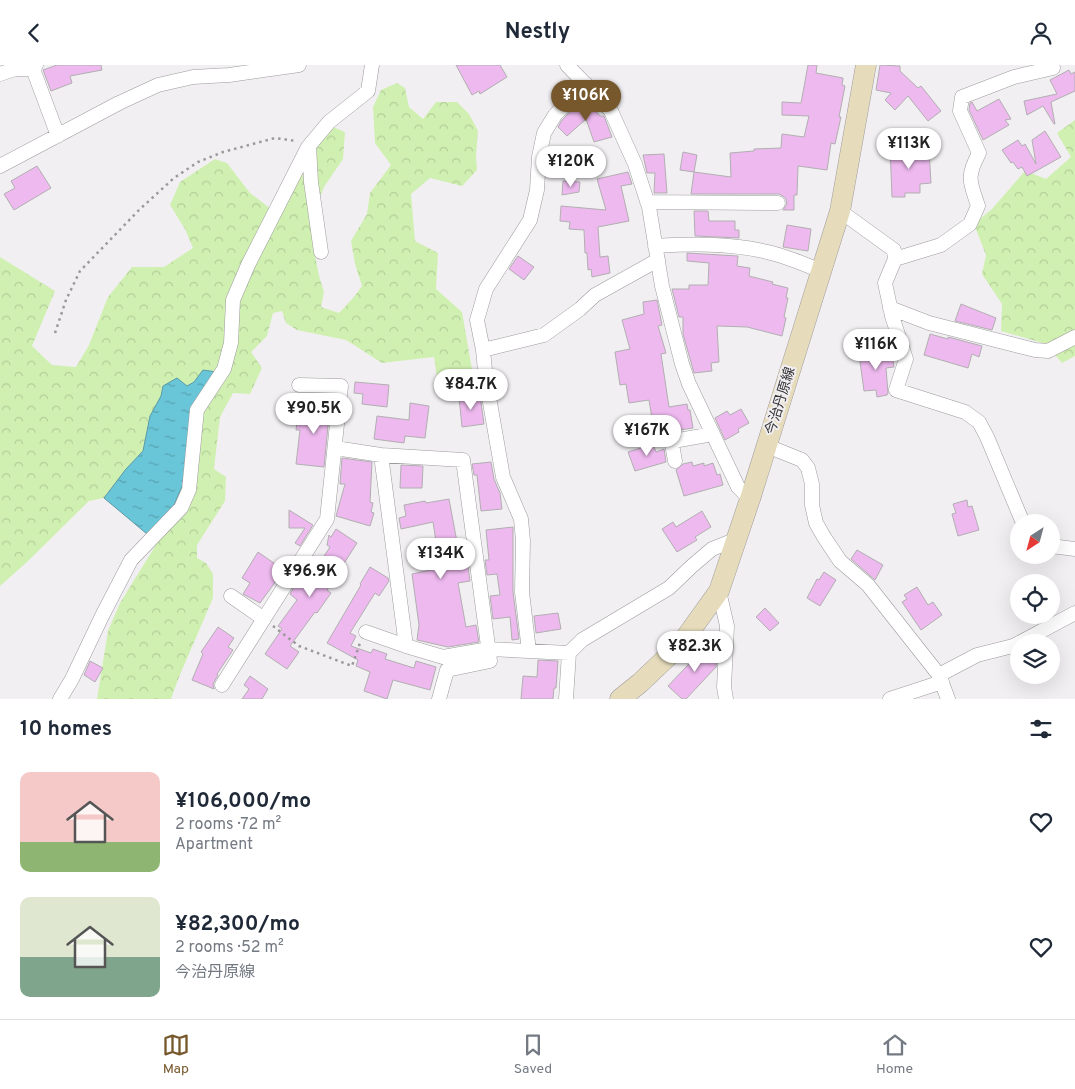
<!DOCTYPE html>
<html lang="en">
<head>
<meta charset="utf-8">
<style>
  :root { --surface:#fff; --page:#f2f2f3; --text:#1f2937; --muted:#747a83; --line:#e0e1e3; --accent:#77582d }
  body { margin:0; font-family:Overpass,"Noto Sans JP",sans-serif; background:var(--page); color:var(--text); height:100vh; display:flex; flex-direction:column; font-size:19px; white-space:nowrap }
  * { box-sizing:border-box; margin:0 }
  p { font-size:16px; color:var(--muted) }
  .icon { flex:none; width:28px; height:28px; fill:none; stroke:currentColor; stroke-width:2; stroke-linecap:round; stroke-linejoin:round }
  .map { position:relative; height:634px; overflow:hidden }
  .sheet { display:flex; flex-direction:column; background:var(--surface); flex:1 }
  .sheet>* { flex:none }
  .needle { width:32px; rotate:216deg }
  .controls { position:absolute; left:1010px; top:449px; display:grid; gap:10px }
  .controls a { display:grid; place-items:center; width:50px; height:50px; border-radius:50%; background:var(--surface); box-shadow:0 5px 20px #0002; font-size:25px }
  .price { position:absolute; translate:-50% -42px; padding:0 11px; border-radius:18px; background:#fff; color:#222; font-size:16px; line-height:32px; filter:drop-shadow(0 1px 2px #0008) }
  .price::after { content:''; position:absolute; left:50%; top:30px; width:15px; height:11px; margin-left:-8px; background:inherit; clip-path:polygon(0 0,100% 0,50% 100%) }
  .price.selected { background:var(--accent); color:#fff }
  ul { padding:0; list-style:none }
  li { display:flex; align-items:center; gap:15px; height:125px; padding:0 20px }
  li span { display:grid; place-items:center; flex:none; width:140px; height:100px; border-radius:10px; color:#555 }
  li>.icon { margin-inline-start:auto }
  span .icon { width:60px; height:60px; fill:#fffc; stroke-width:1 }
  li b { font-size:21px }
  h2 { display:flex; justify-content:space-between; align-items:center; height:60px; padding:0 20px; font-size:21px }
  header { display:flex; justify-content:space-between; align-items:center; height:65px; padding:0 20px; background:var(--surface); font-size:22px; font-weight:700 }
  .menu { display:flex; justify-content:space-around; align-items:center; height:70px; border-top:1px solid var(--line); background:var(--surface); font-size:14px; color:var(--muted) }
  .menu a { display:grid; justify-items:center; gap:2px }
  .menu .selected { color:var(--accent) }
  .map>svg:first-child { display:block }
  .forest { fill:url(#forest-crowns) }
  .water { fill:url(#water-ripples); stroke:#5a9aa7 }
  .building { fill:#edb9ee; stroke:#b1afb1 }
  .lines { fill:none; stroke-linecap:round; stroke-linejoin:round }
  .street-casing { stroke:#9d9a9d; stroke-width:15 }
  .secondary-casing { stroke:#9d9a9d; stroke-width:21 }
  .path { stroke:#9b999b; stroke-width:2.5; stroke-dasharray:2.5 4; stroke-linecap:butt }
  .street { stroke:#fff; stroke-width:14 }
  .secondary { stroke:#e6dcbc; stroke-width:20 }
  .labels { text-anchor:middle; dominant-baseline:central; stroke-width:4; stroke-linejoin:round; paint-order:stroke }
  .street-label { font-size:14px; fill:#363536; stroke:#f2eff2 }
</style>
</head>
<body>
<header><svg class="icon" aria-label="back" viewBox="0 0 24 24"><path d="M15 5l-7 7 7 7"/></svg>Nestly<svg class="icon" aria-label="person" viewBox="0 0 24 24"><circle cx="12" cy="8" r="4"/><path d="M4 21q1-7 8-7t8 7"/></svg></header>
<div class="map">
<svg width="1075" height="634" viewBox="0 0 1075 634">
  <defs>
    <pattern id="forest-crowns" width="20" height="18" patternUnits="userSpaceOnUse" patternTransform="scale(1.25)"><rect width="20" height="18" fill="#d0f0b1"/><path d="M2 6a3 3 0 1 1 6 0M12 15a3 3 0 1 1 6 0" fill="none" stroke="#b3ce99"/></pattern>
    <pattern id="water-ripples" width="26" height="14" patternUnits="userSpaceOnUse" patternTransform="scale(1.25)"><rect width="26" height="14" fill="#69c6d8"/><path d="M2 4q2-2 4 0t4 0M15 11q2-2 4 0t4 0" fill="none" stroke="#57a2b0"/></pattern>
  </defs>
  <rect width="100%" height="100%" fill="#f2eff2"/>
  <path class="forest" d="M397,18L405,23L409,42L423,54L436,37H457L469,49L478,66L476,91L477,105L462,121L430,113L411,129L415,176L438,188L436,224L462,247L474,316L439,325L434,292L382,298L346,275L297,265L286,258L282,246L273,248L267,271L251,287L262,303L250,329L233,328L220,352L214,404L226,412L225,436L197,480V493L206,498L213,509V533L179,612L171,634H97L108,566L120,538L154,483L155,454L148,389L113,431L89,436L27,497L0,521V192L55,226L32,281L52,300L76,302L89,280L108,232L132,202H164L193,183L185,164L170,140L180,117L215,94L227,98L250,128L280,151L298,113L331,61L345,67L343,94L324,122L312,150L315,190L319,211L324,227L321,242L339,248L353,233L362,221L355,199L351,176L367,149L370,128L391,100L375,78L373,42L381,25Z
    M1075,55V291L1062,298L1046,279L1001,266L1002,239L982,209L986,190L974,159L992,144L1025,106L1046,114L1071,92L1057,68Z"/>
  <path class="water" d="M203,305L217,307L192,342L183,419L174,440L147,469L104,433L126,404L143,386L150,351L161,331L163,321L177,313L187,321L194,317Z"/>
  <path class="building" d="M57,0H101L102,5L70,11L72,18L51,26L43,5Z
    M456,0H500L507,12L480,29L479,26L472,30Z
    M808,0H817L816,8L843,13L842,20L845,21L839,52H841L835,79L831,78L827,105L798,101L797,130H794V145H783L787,139L786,134L783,131L779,129H691L694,107L731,112L730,88L754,86V84L781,83L782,69L804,72L809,51L782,50V37L801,38Z
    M880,0L900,1V6L918,23L921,21L941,46L928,56L908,31L895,45L885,35L891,28L876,25Z
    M1069,5L1071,9L1075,7V26L1051,37L1055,59H1054L1043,41L1027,50L1024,36L1057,29L1050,15Z
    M584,33L600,51H604L612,72L594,77L586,54L567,71L558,62L562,55Z
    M999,34L1011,54L1005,55L1009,60L983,75L969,45L970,38L972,37L977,46Z
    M1045,66L1061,92L1027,111L1022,102L1018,104L1013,97L1011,98L1002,85L1018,75L1022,81L1025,79L1036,99L1032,75Z
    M926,81L929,85L931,118L920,119V128H905V132H892L890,82Z
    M683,87L697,90L694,107L680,105Z
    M664,89L667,128H654L655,108H647L643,90Z
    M37,101L51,123L14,145L4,129L15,123L11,116Z
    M628,107L632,119L621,121L629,156L598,162L600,192L608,191L610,208L592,212L591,204L588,205L587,188H585L584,165L569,164L570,157L560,156L561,141L606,145L597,114Z
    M563,116L580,117L579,127L562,130Z
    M694,146H708L709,156H735V165H739V173L695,171Z
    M787,160L811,164L808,186L783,182Z
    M687,188L738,191L737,201L750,203L749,211L773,217L772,219L788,223L786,233H788L784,252L786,253L782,271L747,262L717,261L719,297L711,298L712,306L694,308L683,269V252H679L672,224H689V220H708L709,198L687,196Z
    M518,191L534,202L524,215L509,204Z
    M657,235L662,260L658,261L666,288L661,289L669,342L687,339L688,345H690L693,363L673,366L672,363L654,366L649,335L629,338L626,319L620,320L615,287L630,284L622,255L644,249L643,237Z
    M961,239L996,253L992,265L955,256Z
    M930,269L948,274V272L982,281L979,292L972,289L968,303L924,290Z
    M891,284L894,302L886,303L888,328L887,330L877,332L876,325L864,326L859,289Z
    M355,317L389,320L387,342L362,339L363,329L354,328Z
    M320,329L331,330L324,402L296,399L300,365H296L298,347L319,349Z
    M480,330L484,359L462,362L459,332Z
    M410,338L429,341L425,373L405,371L404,378L374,374L377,351L409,355Z
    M741,344L749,358L738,364L739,367L725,375L715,353L727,346L730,350Z
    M653,379L656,387L664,384L666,397L635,406L628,387Z
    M342,393L372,397L370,437L373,438L371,447L374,448L370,461L336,451L345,419H340Z
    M491,397L494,414L500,428L502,444L481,446L477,410H474L472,399Z
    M692,397L693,401L704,398V401L713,398L717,410L720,409L723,420L684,431L676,405L683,399Z
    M401,400L423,401L422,423H400Z
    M449,434L459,488L466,487L470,516L458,518L466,562L476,560L479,577L448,582L417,575L419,560L412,509L440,503L433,457L401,464L399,453L406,451L404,440L425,436L426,438Z
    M967,435L968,442L972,441L979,465L958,471L952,449L956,448L953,439Z
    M289,445L313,460L300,481L295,478L305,463H289Z
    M702,446L711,462L695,472L697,475L677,487L662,464L673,457L676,462Z
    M513,462V527L519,574L512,575L510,552L493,554L490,531L500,530L497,509L487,510L485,495H489L486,465Z
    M336,464L357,478L327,525L331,528L317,548L315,547L290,581L299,587L287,604L265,589L282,564L278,561L297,535L290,529L298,515L300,516L305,510L316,515L322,494L330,482L327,480L329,470L331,472Z
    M857,485L883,500L875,515L851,494Z
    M258,487L284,505L260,538L243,529L250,518L242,513Z
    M370,502L388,513L389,516L379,531L375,528L350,568L356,571L351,581L371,588L373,584L387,589L385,594L414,603L416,596L436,602L430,625L393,615L387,634L364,626L370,607L356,601L358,595L327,578L361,520L360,519Z
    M824,507L836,515L820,541L807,533L817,514L819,515Z
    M917,522L928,540L933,537L942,550L921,565L902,537L907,534L904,530Z
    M765,543L779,558L770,566L756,552Z
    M558,548L561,564L536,568L534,551Z
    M218,562L234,573L228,582L233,585L217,609L218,610L213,619L214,624L192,615L203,589L201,587Z
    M707,580L717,589L716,602L686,634H682L668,621Z
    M538,595L558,596L556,623H554L553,634H521L523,611L537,612Z
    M90,596L103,603L95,617L84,610Z
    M250,611L268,624L262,634H242L249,624L244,620Z"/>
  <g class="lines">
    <defs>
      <path id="street" d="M36,0L33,4L58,71
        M567,0L611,46L635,99L649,142L662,221L682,299L689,319L738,422L750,434
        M0,9L15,4H33
        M586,19L555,50L544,68L539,92L537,125L530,155L486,224L477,255L483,285L544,270L580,244L595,230L658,195
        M309,81L311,117L321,187
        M0,101L119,38L158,20L193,12L229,10L299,0
        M647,137L778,138
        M840,146L894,185L895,194L885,218L892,251L906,294L896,325L965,347L979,357L987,372L1023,458
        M655,181C691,179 727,178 763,186C783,190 802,198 821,206
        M895,194L941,180L970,159L978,141C970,116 966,113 979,88L960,46L962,32L1014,12L1053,3L1052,0
        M890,243L929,258L1035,285L1048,286L1075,272
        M483,285L486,315L503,412L521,454L523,476L522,527L529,586
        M767,381L802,395L808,403L812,419V440L816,458L824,472L840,496L868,520L939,610L948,634
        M335,383L381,390L463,395L490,596L447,605L439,634
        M381,390L406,581L443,592L489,584L569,588L566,634
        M675,396L672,379L673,376L713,369
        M1051,481L1075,484
        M719,526L727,561L724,622L726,634
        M231,531L264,554
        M366,567L406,581
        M1019,578L1075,548
        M569,588L582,575L669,523L692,501L712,484L737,474
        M939,610L977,590L1013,581L1019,578
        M222,620L327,454L341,321L299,320
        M60,634L72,614L102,551L131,495L181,443L189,425L197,345L224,304L231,278L233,235L248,200L308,82L329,57L368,26L372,0
        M890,634L942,617"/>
      <path id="secondary" d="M620,634L640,618L681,579L719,526L750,434L840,146L866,0"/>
    </defs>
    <use href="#street" class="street-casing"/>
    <use href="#secondary" class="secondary-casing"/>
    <path class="path" d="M55,268L66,235L80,206L139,145L174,113L198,97L223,87L275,73L296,76
      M273,561L299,581L352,601L360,578"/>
    <use href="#street" class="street"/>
    <use href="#secondary" class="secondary"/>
  </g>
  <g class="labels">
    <g class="street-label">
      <text transform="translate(781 336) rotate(-73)">今治丹原線</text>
    </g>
  </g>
</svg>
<div class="controls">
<a><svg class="needle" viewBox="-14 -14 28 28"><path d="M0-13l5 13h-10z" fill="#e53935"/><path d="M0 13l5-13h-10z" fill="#747a83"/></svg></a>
<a><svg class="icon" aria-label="locate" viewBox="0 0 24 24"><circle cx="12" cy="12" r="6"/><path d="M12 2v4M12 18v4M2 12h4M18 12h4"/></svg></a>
<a><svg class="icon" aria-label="layers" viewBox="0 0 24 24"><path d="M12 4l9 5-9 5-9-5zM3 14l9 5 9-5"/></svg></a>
</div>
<b class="price selected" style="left:586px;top:57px">¥106K</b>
<b class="price" style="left:909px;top:105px">¥113K</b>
<b class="price" style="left:571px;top:123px">¥120K</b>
<b class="price" style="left:876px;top:306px">¥116K</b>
<b class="price" style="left:471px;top:346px">¥84.7K</b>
<b class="price" style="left:314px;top:370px">¥90.5K</b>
<b class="price" style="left:647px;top:392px">¥167K</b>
<b class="price" style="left:441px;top:515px">¥134K</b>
<b class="price" style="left:310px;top:533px">¥96.9K</b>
<b class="price" style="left:695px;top:608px">¥82.3K</b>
</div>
<section class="sheet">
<h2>10 homes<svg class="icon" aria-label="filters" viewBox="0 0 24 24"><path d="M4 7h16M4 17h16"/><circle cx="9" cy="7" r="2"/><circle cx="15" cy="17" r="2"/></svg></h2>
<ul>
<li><span style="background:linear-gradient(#f6c9c9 70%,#8fb573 0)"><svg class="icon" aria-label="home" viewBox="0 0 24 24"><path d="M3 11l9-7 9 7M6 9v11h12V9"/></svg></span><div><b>¥106,000/mo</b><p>2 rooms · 72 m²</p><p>Apartment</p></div><svg class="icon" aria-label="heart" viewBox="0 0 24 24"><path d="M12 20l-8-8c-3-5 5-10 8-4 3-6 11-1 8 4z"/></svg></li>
<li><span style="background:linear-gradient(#dfe7d0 60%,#7fa58c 0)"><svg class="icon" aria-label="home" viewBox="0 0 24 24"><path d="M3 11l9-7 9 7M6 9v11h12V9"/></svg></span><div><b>¥82,300/mo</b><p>2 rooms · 52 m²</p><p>今治丹原線</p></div><svg class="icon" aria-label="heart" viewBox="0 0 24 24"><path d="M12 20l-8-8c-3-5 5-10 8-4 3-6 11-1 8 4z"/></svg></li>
</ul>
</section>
<nav class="menu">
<a class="selected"><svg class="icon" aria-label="map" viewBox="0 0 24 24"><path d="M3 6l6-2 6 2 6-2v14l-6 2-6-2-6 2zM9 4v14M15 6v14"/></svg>Map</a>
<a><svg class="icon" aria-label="saved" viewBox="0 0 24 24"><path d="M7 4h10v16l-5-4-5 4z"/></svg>Saved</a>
<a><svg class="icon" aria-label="home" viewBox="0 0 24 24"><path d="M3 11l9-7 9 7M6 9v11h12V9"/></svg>Home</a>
</nav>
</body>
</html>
